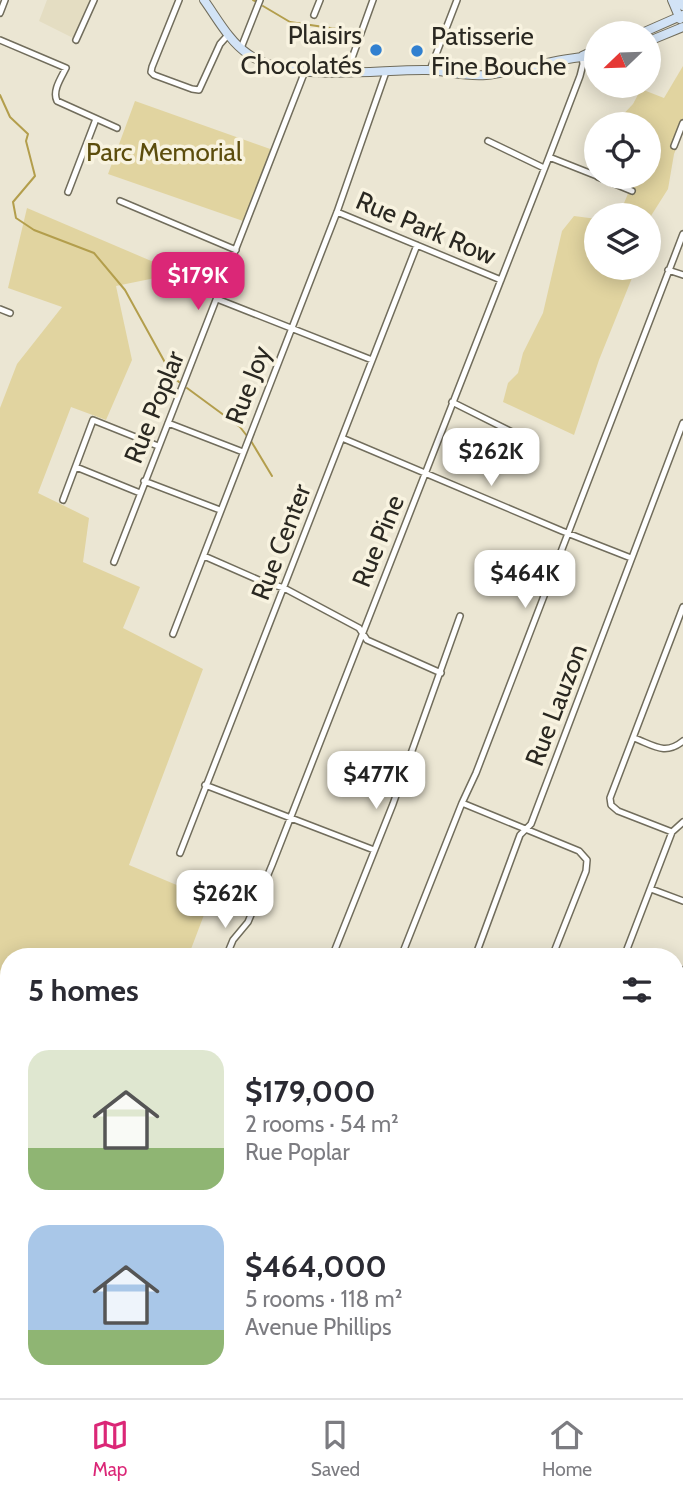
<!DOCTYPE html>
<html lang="en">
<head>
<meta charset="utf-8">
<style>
  :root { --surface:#fff; --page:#f7f7f7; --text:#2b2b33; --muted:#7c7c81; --line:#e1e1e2; --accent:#db2777 }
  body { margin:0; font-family:Cabin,sans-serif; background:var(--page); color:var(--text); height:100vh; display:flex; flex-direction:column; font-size:26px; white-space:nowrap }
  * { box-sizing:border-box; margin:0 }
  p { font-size:23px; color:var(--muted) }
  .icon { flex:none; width:38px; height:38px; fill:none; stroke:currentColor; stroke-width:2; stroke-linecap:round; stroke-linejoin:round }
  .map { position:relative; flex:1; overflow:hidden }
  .side { position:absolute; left:0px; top:948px; width:684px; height:450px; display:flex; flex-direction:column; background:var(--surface); border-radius:28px 28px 0 0; box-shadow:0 4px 18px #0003 }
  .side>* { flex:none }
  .needle { width:46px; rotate:247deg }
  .controls { position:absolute; left:584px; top:21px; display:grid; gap:14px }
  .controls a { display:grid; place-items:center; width:77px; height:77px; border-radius:50%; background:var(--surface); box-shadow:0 4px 18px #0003; font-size:35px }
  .price { position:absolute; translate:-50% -60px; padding:0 16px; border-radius:14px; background:#fff; color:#222; font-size:23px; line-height:46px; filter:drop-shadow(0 2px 4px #0008) }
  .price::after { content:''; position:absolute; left:50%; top:42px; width:21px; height:16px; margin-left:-10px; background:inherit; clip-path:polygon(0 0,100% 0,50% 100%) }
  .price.active { background:var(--accent); color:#fff }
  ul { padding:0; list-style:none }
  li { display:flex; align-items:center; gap:21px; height:175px; padding:0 28px }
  li span { display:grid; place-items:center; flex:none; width:196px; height:140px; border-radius:21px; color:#555 }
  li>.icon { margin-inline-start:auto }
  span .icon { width:84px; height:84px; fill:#fffc; stroke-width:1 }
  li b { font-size:30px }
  h2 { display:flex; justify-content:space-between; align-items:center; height:84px; padding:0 28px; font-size:30px }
  .dock { display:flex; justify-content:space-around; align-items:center; height:98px; border-top:2px solid var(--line); background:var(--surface); font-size:19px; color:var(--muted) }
  .dock a { display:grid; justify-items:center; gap:4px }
  .dock .active { color:var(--accent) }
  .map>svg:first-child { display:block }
  .built { fill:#e4ddc2 }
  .green { fill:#e1d4a0 }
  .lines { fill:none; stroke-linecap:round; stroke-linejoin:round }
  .stream { stroke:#b39e4c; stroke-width:2 }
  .street-casing { stroke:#716d5c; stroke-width:8 }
  .secondary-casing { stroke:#716d5c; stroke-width:10 }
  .street { stroke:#fff; stroke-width:5 }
  .secondary { stroke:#d2e3f6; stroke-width:8 }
  .poi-dot { fill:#3180d0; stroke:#f8f3e0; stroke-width:2.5 }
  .labels { text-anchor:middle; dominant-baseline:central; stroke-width:7; stroke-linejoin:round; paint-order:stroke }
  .poi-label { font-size:26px; fill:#2a2821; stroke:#f8f3e0; text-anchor:end }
  .park-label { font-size:26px; fill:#5c4d0d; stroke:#f8f3e0 }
  .street-label { font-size:26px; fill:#2a2821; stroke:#f8f3e0 }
</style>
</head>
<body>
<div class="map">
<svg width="683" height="1398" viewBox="0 0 683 1398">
  <rect width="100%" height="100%" fill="#ebe6d3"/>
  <path class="built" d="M47,0H90L73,38L39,21Z
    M683,1055V1392L676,1389V1076Z"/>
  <path class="green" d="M683,66V132L674,154L668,189L649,219V215H619L635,177H649V124H597L599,121L614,124L633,104L641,89L664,98Z
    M135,101L273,150L246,222L108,174Z
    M27,208L163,266L160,277L116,286L132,360L106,420L71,407L38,493L89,518L83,562L140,587L123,628L203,669L129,865L210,899L188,957H9V1261L0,1255V408L17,364L62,307L8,288Z
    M574,216L597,219V268H636L599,360L574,435L503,402L508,383L518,373L523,353L543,313L562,231Z
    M0,1379L9,1382V1390H289V1396L294,1398H0Z
    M352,1390H433L429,1398H349Z"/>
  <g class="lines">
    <path class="stream" d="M253,0L255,1
      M263,6L290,22L344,30
      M0,95L10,117L28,134L26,141L35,176L13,202L16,218L34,230L94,253L125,290L173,377L179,382
      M187,388L240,427L247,436
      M251,441L272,476"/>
    <defs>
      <path id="street" d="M179,0L152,67L151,72L154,75L192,89L199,90L220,44L228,35
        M0,13L5,0
        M314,15L320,0
        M0,40L66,68C61,78 52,91 57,101L117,128
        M76,40L94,0
        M241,48L260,0
        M430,70L457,0
        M347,72L373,0
        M488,141L544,168
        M674,146L683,123
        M549,157L597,176
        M598,177L632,191
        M68,192L96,119
        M120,201L236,250
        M337,212L501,280
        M668,270L683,275
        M217,299L372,360
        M0,309L10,313
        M452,402L526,439
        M168,423L243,452
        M342,438L562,531L631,558
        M76,467L140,493
        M144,481L220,510
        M63,500L93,420L158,446
        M204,556L261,581L284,588L359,628L367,640L441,673
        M114,562L305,71
        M173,634L337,212L386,72
        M634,738C653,745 665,756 683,741
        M205,785L374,850
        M462,803L579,851L587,860L586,871L552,957
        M672,832L618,811L611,805L610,798L683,607
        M180,853L417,245
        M651,889L683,901
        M226,957L233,940L248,922L272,865L549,157L580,76L583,64L582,56
        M332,957L393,804L460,616
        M401,957L462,803L476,773L683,234
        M475,957L520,835L531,824L683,423
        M624,957L672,832L683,822
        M676,989L683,970
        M667,1390L683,1397
        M472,1398L475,1390
        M537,1398L540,1390"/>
      <path id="secondary" d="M204,0C217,18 229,41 248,54C291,84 377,69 427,70C447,71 466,77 486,75C523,71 559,57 597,56
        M672,0L680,19
        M680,0L683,6
        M642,33L683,15
        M649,41L683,27
        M582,56L597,49"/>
    </defs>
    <use href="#street" class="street-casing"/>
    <use href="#secondary" class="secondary-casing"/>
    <use href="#street" class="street"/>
    <use href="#secondary" class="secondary"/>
  </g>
  <g class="poi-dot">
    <circle cx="376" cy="50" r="7"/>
    <circle cx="417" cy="51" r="7"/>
  </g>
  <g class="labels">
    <g class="poi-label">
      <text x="362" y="35">Plaisirs<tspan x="362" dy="30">Chocolatés</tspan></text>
      <text x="431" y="36" text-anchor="start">Patisserie<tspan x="431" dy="30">Fine Bouche</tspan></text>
    </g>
    <g class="park-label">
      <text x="164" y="152">Parc Memorial</text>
    </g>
    <g class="street-label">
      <text transform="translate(426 228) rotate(23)">Rue Park Row</text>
      <text transform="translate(248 385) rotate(-69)">Rue Joy</text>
      <text transform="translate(154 407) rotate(-68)">Rue Poplar</text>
      <text transform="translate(378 541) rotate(-68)">Rue Pine</text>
      <text transform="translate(281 542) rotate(-69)">Rue Center</text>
      <text transform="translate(556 705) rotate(-69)">Rue Lauzon</text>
    </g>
  </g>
</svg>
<div class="controls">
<a><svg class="needle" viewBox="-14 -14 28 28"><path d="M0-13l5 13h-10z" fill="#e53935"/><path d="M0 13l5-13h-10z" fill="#7c7c81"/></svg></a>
<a><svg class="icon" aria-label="locate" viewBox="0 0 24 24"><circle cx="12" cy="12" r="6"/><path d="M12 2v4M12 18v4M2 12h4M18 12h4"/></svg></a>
<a><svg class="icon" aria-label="layers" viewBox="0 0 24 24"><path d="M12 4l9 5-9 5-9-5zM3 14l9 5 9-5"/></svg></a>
</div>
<b class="price active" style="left:198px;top:312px">$179K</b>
<b class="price" style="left:491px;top:488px">$262K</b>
<b class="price" style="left:525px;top:610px">$464K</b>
<b class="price" style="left:376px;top:811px">$477K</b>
<b class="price" style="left:225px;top:930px">$262K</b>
<section class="side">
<h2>5 homes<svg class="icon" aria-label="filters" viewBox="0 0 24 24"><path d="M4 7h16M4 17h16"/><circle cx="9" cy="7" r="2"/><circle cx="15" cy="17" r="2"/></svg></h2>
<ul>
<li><span style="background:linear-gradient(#dfe7d0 70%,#8fb573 0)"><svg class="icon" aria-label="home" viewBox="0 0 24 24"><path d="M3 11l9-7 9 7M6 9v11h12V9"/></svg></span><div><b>$179,000</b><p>2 rooms · 54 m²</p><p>Rue Poplar</p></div></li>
<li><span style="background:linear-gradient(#a9c7e8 75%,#8fb573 0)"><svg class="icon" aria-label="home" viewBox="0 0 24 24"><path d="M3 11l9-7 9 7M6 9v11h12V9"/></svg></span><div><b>$464,000</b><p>5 rooms · 118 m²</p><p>Avenue Phillips</p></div></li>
</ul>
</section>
</div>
<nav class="dock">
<a class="active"><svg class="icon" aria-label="map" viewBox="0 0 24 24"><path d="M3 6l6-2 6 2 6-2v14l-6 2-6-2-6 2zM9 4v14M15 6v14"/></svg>Map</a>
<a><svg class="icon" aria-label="saved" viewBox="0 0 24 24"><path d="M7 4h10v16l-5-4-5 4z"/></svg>Saved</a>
<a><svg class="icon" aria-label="home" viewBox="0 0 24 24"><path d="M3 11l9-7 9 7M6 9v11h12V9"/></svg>Home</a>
</nav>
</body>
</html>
